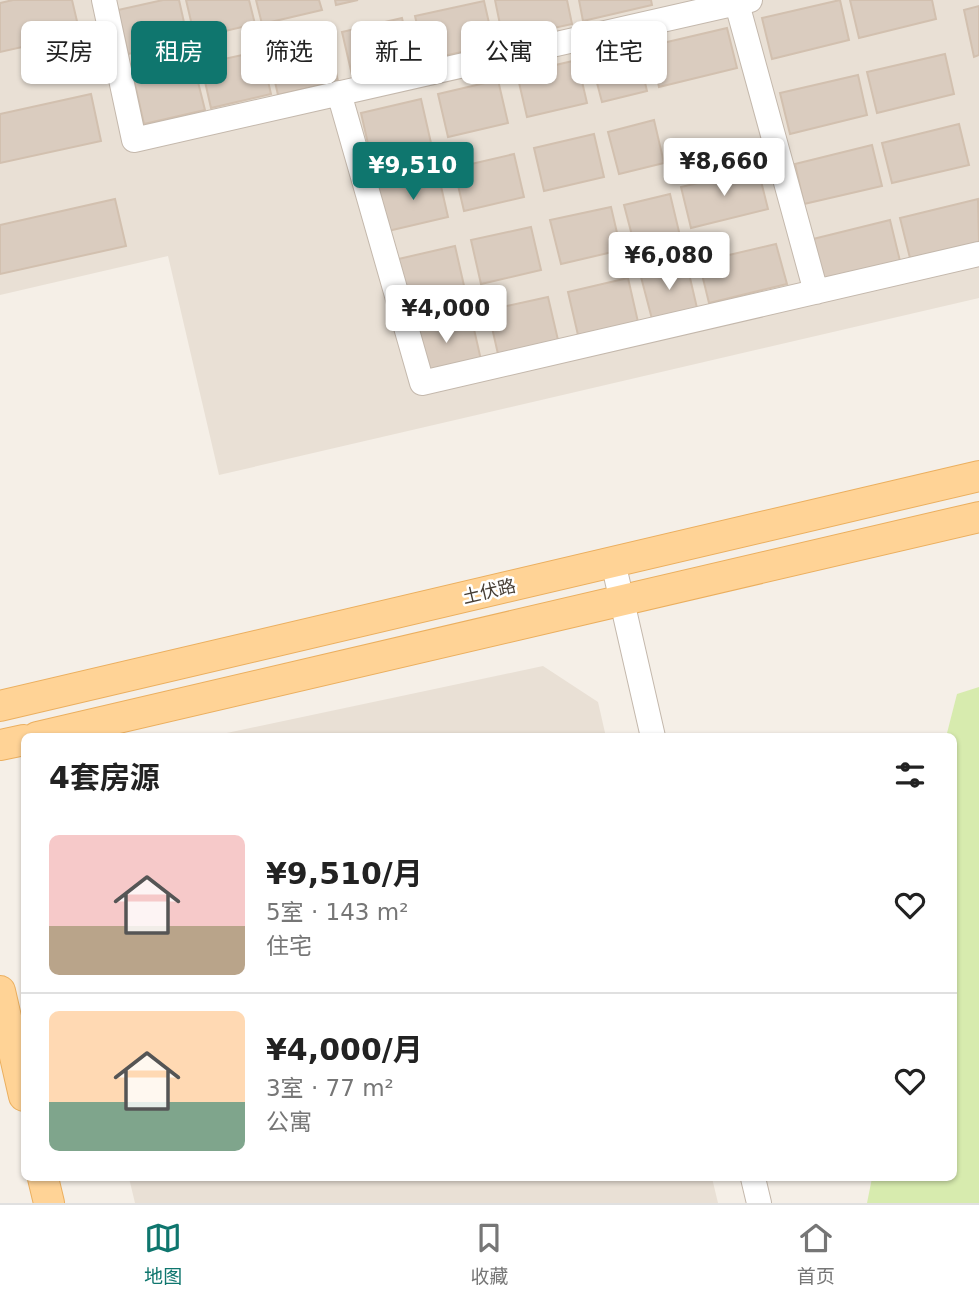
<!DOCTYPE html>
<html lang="zh">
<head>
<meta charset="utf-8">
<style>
  :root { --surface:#fff; --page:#f6f6f6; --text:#222; --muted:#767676; --line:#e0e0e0; --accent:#0f766e }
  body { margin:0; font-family:"DejaVu Sans","Noto Sans SC",sans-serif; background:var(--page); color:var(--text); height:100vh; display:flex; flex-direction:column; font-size:26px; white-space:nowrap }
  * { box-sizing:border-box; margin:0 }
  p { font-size:23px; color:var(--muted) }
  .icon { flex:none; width:38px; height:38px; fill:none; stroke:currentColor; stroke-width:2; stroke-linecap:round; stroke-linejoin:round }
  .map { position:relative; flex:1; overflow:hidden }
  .panel { position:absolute; left:21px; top:733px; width:936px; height:448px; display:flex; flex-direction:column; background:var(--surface); border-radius:10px; box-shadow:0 2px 5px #0004 }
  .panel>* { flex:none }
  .banner { position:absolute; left:21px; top:21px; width:938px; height:63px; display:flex; gap:14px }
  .price { position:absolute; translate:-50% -60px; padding:0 16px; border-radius:7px; background:#fff; color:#222; font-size:23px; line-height:46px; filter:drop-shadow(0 2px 4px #0008) }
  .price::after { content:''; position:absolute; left:50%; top:42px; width:21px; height:16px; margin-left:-10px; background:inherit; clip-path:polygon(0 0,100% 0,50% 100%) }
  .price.current { background:var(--accent); color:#fff }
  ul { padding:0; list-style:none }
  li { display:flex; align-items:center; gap:21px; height:175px; padding:0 28px }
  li+li { border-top:2px solid var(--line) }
  li span { display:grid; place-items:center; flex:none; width:196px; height:140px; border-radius:10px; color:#555 }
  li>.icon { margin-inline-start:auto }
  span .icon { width:84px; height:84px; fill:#fffc; stroke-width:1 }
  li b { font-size:30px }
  h2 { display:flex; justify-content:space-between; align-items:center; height:84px; padding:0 28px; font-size:30px }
  .pill { padding:0 24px; border-radius:10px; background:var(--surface); box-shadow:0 2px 5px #0004; font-size:24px; line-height:63px }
  .pill.current { background:var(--accent); color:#fff }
  .dock { display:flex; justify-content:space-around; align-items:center; height:98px; border-top:2px solid var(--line); background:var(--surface); font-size:19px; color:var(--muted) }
  .dock a { display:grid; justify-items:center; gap:4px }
  .dock .current { color:var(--accent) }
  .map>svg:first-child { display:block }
  .residential { fill:#e9e0d5 }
  .green { fill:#d7ebae }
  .building { fill:#daccbf; stroke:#d2c0af; stroke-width:2 }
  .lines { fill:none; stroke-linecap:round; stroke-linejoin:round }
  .minor-casing { stroke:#c4b8ac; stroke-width:26 }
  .major-casing { stroke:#ebaf5f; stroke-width:32 }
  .minor { stroke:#fff; stroke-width:24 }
  .major { stroke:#ffd396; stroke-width:30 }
  .labels { text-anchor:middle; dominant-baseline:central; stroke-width:5; stroke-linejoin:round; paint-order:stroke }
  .street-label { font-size:18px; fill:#483f36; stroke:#fff }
</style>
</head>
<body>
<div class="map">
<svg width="979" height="1203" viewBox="0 0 979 1203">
  <rect width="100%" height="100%" fill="#f5efe7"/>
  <path class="residential" d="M0,0H979V298L219,475L168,256L0,295Z
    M543,666L598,702L606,737H208Z
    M129,1178H712L718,1203H135Z"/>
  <path class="green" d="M979,687V1203H867L872,1178H954V737H946L957,694Z"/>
  <path class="building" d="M13,0H72L80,34L0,52V3Z
    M163,0H179L188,40L128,54L118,10Z
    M186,0H249L255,24L195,38Z
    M256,0H319L322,10L262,24Z
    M335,0H358L336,5Z
    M495,0H567L572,24L503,39Z
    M579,0H651L652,5L583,21Z
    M840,0L849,40L772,59L762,18Z
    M850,0H932L936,19L859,38Z
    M484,1L494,45L425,60L415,16Z
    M979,6V55L974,57L964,10Z
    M402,18L412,62L352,75L342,32Z
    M727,28L737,68L659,87L650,46Z
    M328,37L338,81L278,95L268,51Z
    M637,49L647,91L602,102L591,60Z
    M261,51L271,94L211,108L201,64Z
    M945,54L954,94L877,113L867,72Z
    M577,60L587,103L527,117L517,74Z
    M194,66L205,110L144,124L134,80Z
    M858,75L867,115L790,134L780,93Z
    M498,80L508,123L448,137L438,94Z
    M91,94L101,141L0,163V114Z
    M421,99L431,143L371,157L361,113Z
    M654,120L664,163L619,174L608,132Z
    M959,124L969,165L892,183L882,143Z
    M594,134L604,177L544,191L534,148Z
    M872,145L882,186L804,204L795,164Z
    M514,154L524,197L464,211L454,168Z
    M758,169L768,209L691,228L681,187Z
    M438,173L448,217L388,231L378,187Z
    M670,194L680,236L635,247L624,205Z
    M115,199L126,246L0,274V225Z
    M978,199L979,242L910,258L900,218Z
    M611,207L621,250L561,264L550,220Z
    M890,220L900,261L822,279L813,239Z
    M531,227L541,270L481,284L471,240Z
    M776,244L787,284L709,303L699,262Z
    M455,246L465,290L405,303L394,260Z
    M687,265L697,308L652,319L641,277Z
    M628,278L638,322L578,335L568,292Z
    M548,297L558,340L498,354L488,310Z
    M471,316L481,360L421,374L411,330Z"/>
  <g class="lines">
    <defs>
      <path id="minor" d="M104,0L134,140L750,0
        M736,0L816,292
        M339,93L422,383L979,254
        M613,562L653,737
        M753,1178L759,1203"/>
      <path id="major" d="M0,706L979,476
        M37,737L979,517
        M0,745L24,740
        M0,991L24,1096
        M43,1178L49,1203"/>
    </defs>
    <use href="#minor" class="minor-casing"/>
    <use href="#major" class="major-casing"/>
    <use href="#minor" class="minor"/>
    <use href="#major" class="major"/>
  </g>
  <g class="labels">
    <g class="street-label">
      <text transform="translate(489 591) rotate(-13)">土伏路</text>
    </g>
  </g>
</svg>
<b class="price" style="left:724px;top:198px">¥8,660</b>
<b class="price current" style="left:413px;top:202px">¥9,510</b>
<b class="price" style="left:669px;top:292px">¥6,080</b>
<b class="price" style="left:446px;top:345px">¥4,000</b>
<div class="banner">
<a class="pill">买房</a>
<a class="pill current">租房</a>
<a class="pill">筛选</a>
<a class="pill">新上</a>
<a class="pill">公寓</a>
<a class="pill">住宅</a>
</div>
<section class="panel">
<h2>4套房源<svg class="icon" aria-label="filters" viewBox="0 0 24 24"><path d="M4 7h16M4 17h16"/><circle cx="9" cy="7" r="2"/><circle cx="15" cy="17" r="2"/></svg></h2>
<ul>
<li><span style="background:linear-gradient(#f6c9c9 65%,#b9a48a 0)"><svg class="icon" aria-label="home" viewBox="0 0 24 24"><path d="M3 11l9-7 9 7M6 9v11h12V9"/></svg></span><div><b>¥9,510/月</b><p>5室 · 143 m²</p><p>住宅</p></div><svg class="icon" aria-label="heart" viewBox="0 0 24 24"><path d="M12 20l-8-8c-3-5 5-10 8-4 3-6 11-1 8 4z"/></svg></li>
<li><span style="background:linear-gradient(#ffd9b3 65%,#7fa58c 0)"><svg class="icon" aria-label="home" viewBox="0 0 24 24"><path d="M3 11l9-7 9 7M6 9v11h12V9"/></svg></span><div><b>¥4,000/月</b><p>3室 · 77 m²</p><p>公寓</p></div><svg class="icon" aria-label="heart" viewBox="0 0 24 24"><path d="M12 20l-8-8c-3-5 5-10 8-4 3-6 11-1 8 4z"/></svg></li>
</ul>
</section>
</div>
<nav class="dock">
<a class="current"><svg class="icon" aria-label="map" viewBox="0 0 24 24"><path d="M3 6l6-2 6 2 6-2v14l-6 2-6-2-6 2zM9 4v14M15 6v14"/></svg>地图</a>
<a><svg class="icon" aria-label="saved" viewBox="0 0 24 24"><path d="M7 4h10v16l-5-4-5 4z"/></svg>收藏</a>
<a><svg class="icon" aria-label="home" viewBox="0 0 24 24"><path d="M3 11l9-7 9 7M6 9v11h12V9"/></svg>首页</a>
</nav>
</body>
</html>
